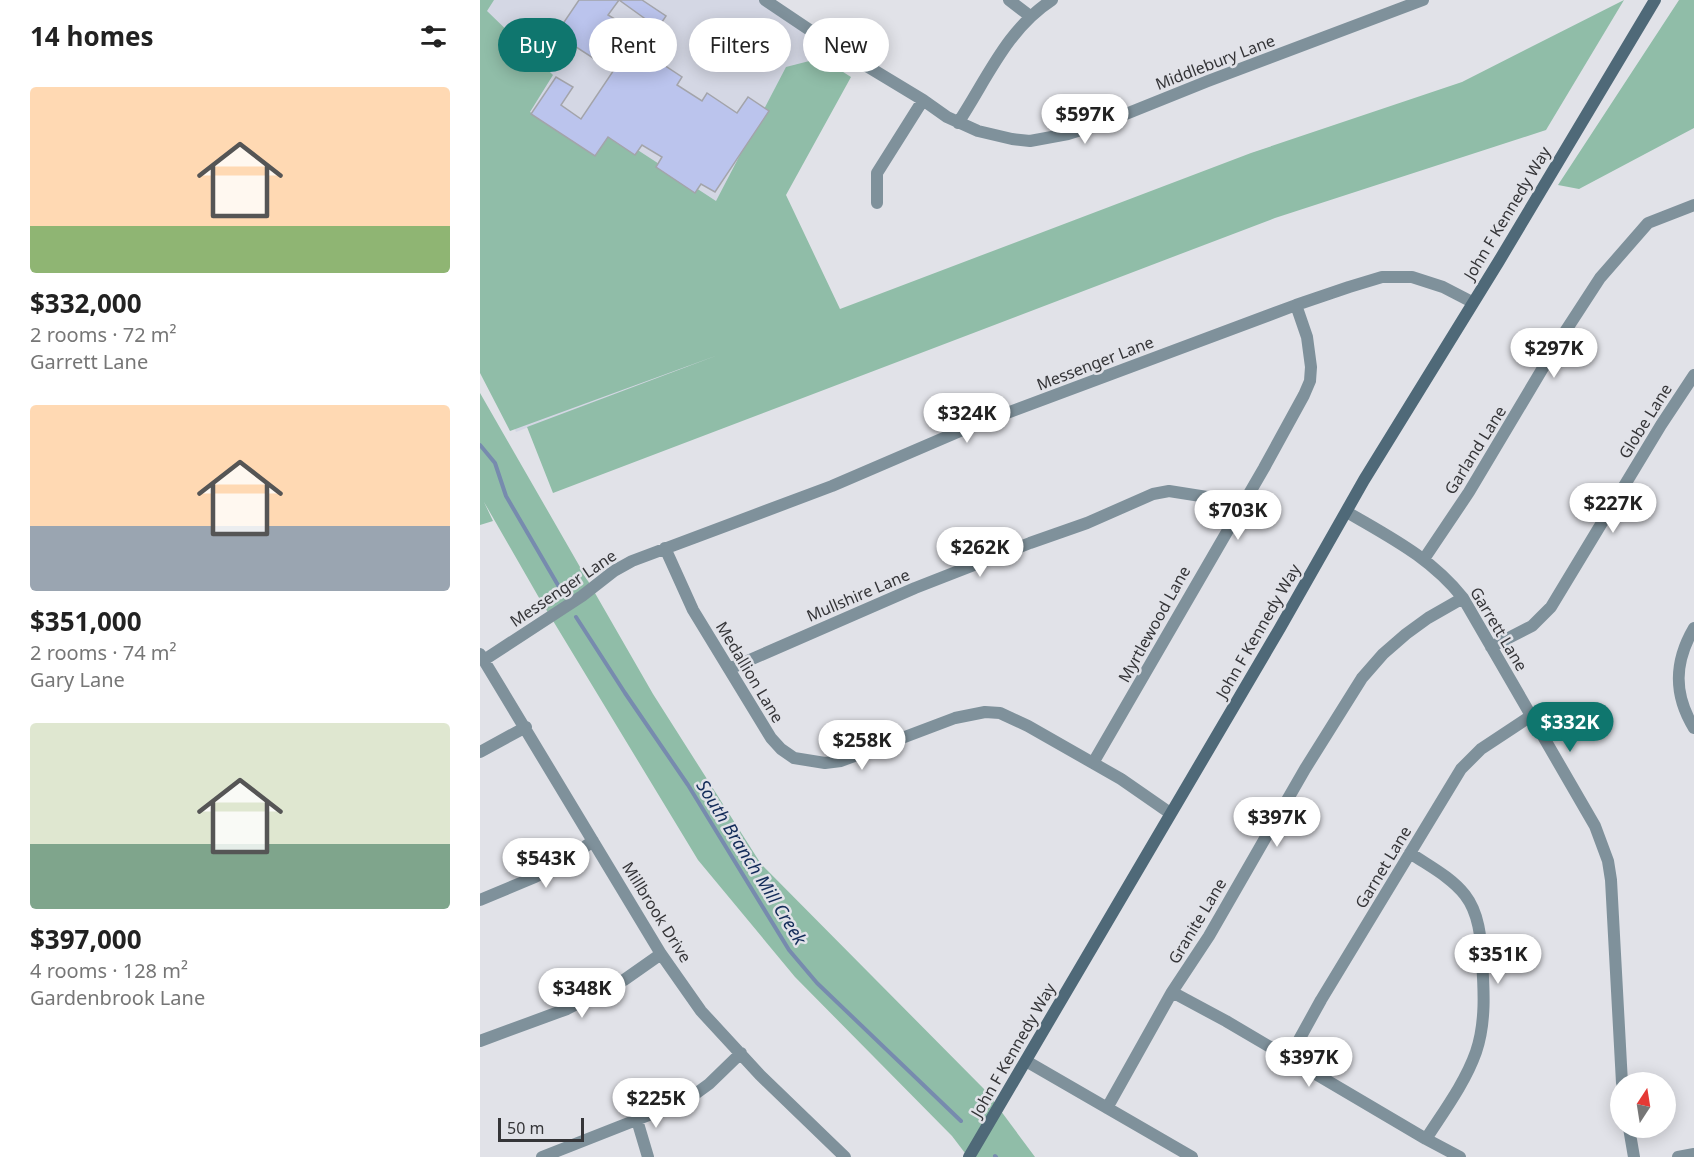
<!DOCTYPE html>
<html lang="en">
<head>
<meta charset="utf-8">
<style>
  :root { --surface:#fff; --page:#f6f6f6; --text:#222; --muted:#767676; --accent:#0f766e }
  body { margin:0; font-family:"Noto Sans",sans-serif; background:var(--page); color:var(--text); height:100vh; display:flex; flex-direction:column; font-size:22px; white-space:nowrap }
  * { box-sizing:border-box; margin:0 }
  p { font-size:20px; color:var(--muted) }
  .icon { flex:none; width:33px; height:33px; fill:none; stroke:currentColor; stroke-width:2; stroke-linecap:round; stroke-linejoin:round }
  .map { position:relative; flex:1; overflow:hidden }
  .drawer { display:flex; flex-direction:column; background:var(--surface); width:480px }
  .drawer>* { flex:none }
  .hud { position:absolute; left:18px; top:18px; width:570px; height:54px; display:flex; gap:12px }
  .needle { width:39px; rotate:12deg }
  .buttons { position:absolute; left:1130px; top:1072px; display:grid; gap:12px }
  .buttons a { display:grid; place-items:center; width:66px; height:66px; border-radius:50%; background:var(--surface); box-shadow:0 3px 15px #0003; font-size:30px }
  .scale { position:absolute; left:18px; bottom:15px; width:86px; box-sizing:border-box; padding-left:6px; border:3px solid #353538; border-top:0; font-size:16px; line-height:21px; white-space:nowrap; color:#353538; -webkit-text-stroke:4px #e1e2e8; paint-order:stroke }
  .price { position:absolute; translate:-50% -51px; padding:0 14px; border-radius:21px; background:#fff; color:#222; font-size:20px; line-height:39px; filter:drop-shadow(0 2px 3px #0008) }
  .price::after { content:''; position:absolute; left:50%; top:36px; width:18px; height:14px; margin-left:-9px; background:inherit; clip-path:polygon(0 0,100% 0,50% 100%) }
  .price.active { background:var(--accent); color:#fff }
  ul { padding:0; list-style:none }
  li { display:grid; align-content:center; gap:12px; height:318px; padding:0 30px }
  li span { display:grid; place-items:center; height:186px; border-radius:6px; color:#555 }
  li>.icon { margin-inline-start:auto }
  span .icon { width:108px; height:108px; fill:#fffc; stroke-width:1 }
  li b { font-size:26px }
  h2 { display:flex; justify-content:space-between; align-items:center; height:72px; padding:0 30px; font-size:26px }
  .pill { padding:0 21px; border-radius:27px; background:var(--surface); box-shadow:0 3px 15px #0003; font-size:21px; line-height:54px }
  .pill.active { background:var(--accent); color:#fff }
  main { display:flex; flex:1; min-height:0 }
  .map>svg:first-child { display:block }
  .built { fill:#d4d7e4 }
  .green { fill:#90bda8 }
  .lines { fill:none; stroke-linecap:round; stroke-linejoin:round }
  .stream { stroke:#778bae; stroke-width:4 }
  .building { fill:#bbc4ed; stroke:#a3a4aa; stroke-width:1.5 }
  .street { stroke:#7f919b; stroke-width:12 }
  .secondary { stroke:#4f6978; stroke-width:12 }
  .labels { text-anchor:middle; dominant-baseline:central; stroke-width:5; stroke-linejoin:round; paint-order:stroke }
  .street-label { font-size:16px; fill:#353538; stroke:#e1e2e8 }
  .water-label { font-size:18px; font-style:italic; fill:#132c59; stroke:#e1e2e8 }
</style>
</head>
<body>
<main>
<section class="drawer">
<h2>14 homes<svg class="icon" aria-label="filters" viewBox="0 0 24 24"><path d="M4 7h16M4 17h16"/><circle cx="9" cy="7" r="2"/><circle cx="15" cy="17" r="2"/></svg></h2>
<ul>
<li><span style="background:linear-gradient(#ffd9b3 75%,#8fb573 0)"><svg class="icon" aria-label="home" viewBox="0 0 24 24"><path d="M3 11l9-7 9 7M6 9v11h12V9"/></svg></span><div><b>$332,000</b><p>2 rooms · 72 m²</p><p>Garrett Lane</p></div></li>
<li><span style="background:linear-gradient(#ffd9b3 65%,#9aa5b1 0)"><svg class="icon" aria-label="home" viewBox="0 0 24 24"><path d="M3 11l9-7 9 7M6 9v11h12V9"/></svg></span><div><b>$351,000</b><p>2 rooms · 74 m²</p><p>Gary Lane</p></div></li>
<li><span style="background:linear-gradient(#dfe7d0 65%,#7fa58c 0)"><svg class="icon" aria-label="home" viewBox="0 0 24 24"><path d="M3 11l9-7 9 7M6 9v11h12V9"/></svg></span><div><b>$397,000</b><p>4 rooms · 128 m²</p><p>Gardenbrook Lane</p></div></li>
</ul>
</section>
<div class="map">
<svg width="1214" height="1157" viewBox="0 0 1214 1157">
  <rect width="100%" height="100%" fill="#e1e2e8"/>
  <path class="built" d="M0,0H285L352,45L296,122L278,173L338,317L36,432L2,344Z"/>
  <path class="green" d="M0,0H14L7,11L73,75L50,112L116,155L130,132L236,201L306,67L341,58L371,77L306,195L360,309L771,153L982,82L1144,0L1066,130L795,218L73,493L47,427L238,355L30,431L0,373Z
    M1199,0H1214V128L1099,189L1078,185Z
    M0,393L173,694L281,864L506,1091L555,1157H488L472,1136L315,977L218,860L58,596L4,502L13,521L0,525Z"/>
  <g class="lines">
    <path class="stream" d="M0,445L15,463L26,496L82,592
      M96,617L145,693L208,785L309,950L337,983L481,1121
      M515,1156L516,1157"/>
  </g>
  <path class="building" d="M99,0H162L186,16L178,28L139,0L128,15L183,48L175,59L202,77L197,85L222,101L227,93L257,113L268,97L289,111L235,192L221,184L215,193L176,167L182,157L162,145L155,155L128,137L115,156L51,114L76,77L93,87L81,105L101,119L144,55L124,42L113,58L76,34Z"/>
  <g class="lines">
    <path class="street" d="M285,0L352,45L443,100L467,117L498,131L532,139L550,141L588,134L626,122L728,81L943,0
      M529,0L550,16
      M478,123C507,79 527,29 572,0
      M397,203V173L443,100
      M867,512C911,538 950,557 983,598L1115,826L1128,861L1131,880L1142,1083
      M185,548L213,610L291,738L301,749L314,758L345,763L361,761L475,718L505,712L520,713L548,726L641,779L690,813
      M944,559L989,492L1079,341L1120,278L1168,223L1214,205
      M1214,628C1194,662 1193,694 1214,728
      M1011,647L1052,626L1071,607L1181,425L1214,375
      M0,654L181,954L221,1011L280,1075L365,1157
      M4,660L102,596L134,571L152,561L352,486L487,428L816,305L869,287L902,277H932L963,287L992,302
      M249,669L435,588L550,543L607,523L673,494L689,491L727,497L757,513
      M0,752L46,727
      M613,763L784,468L824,395L830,381L831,367L827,337L816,305
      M930,853C949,866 971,877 985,895C999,913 1001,938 1002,960C1004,990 1006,1023 996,1052C985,1083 964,1111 946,1139
      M0,900L55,877L82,863L113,841
      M692,992L746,1021L946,1139L980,1157
      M0,1041L87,1009L144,980L181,954
      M809,1058L841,1000L981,769L1001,749L1051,716
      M546,1061L712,1157
      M627,1108L692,992L729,936L825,769L882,678L903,654L926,634L948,618L983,598
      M157,1120L168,1157
      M1149,1128L1154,1157
      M62,1157L207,1100L229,1084L261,1053
      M1198,1157L1214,1154"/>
    <path class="secondary" d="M489,1157L800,628L884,480L1019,261L1175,0"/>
  </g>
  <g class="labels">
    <g class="street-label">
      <text transform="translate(735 62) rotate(-21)">Middlebury Lane</text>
      <text transform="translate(1027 213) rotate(-59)">John F Kennedy Way</text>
      <text transform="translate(615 363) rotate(-21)">Messenger Lane</text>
      <text transform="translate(1165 421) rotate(-58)">Globe Lane</text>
      <text transform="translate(995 450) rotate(-58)">Garland Lane</text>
      <text transform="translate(83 588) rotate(-34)">Messenger Lane</text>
      <text transform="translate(378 595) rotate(-23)">Mullshire Lane</text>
      <text transform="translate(674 624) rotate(-61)">Myrtlewood Lane</text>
      <text transform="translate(1019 629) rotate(59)">Garrett Lane</text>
      <text transform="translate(778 631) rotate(-60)">John F Kennedy Way</text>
      <text transform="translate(270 672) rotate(59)">Medallion Lane</text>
      <text transform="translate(903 867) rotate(-59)">Garnet Lane</text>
      <text transform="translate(177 912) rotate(58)">Millbrook Drive</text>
      <text transform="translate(717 921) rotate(-59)">Granite Lane</text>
      <text transform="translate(533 1050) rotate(-60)">John F Kennedy Way</text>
    </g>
    <g class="water-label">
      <text transform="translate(272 862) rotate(58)">South Branch Mill Creek</text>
    </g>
  </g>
</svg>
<div class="buttons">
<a><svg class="needle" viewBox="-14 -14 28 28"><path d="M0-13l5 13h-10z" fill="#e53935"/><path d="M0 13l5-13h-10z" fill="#767676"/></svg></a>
</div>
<div class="scale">50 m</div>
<b class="price" style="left:605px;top:145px">$597K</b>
<b class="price" style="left:1074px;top:379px">$297K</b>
<b class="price" style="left:487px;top:444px">$324K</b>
<b class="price" style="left:1133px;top:534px">$227K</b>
<b class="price" style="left:758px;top:541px">$703K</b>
<b class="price" style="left:500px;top:578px">$262K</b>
<b class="price active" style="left:1090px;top:753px">$332K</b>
<b class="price" style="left:382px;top:771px">$258K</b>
<b class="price" style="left:797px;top:848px">$397K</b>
<b class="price" style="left:66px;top:889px">$543K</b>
<b class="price" style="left:1018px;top:985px">$351K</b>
<b class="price" style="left:102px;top:1019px">$348K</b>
<b class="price" style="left:829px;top:1088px">$397K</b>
<b class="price" style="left:176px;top:1129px">$225K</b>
<div class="hud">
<a class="pill active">Buy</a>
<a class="pill">Rent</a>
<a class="pill">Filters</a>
<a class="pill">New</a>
</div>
</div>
</main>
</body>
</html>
